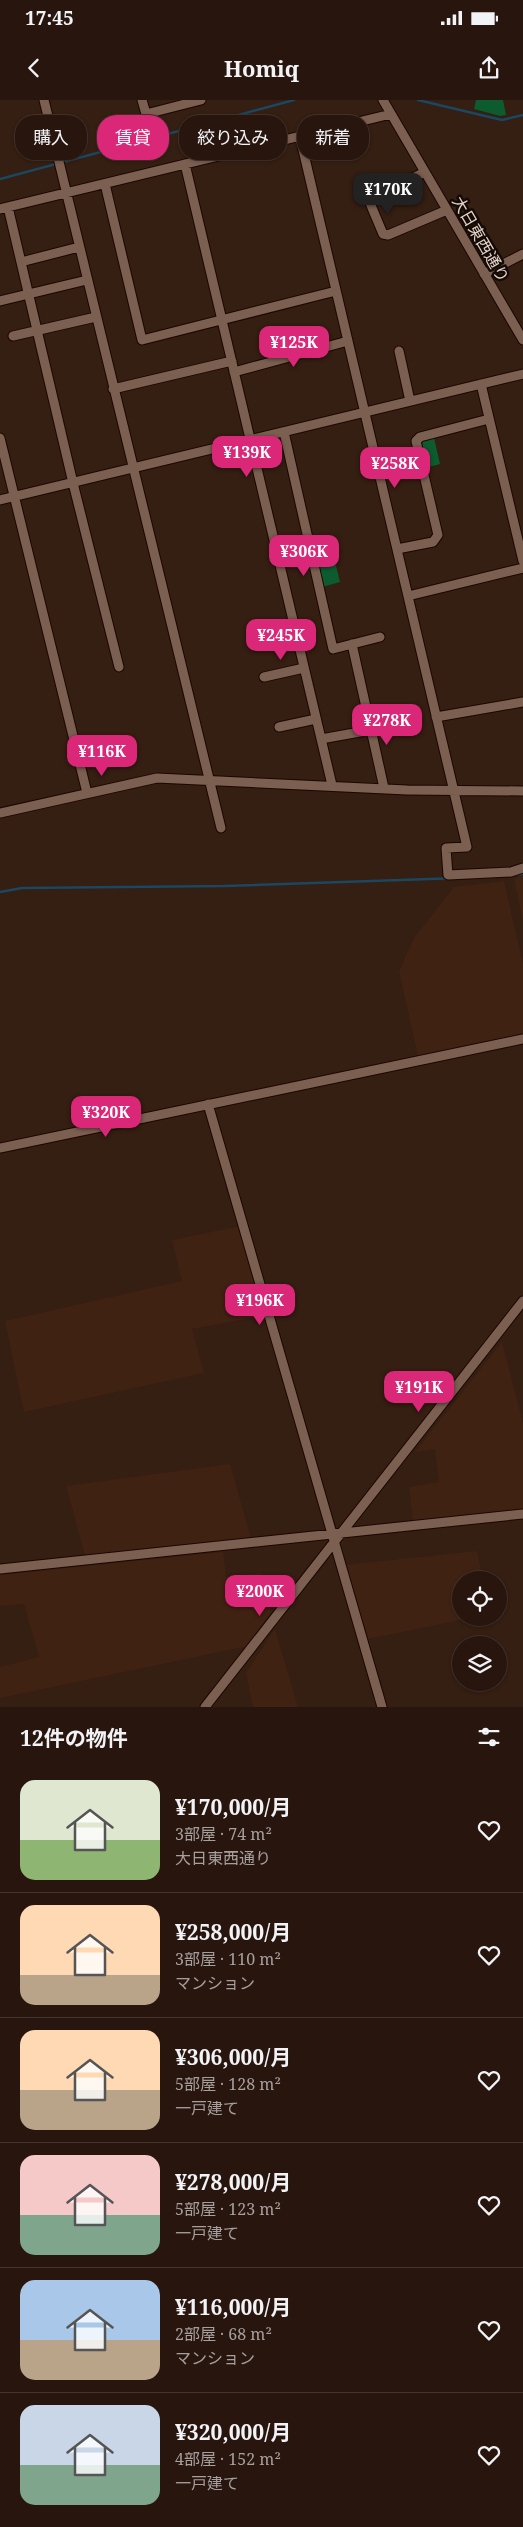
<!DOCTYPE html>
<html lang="ja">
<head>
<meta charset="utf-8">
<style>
  :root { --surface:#28160e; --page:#34231c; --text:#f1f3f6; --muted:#a59f9e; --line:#44352e; --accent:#db2777 }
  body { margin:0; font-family:"Noto Serif","Noto Sans JP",serif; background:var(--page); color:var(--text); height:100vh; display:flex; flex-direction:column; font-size:19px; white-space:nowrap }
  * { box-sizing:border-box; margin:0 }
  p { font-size:16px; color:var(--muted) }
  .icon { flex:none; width:28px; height:28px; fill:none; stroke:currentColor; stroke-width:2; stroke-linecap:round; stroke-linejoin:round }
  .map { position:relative; height:1607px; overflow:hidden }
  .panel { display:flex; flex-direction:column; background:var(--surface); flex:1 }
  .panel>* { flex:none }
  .guide { position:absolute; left:15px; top:15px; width:494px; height:45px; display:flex; gap:10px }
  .controls { position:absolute; left:452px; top:1471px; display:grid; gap:10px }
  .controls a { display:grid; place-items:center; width:55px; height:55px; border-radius:50%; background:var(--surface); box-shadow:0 1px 4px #0004,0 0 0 1px var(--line); font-size:25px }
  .price { position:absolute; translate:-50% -42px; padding:0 11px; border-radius:10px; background:var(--accent); color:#fff; font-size:16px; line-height:32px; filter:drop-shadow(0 1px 2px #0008) }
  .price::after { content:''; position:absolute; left:50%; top:30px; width:15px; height:11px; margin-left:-8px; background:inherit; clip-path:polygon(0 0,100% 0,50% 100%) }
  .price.on { background:#222; color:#fff }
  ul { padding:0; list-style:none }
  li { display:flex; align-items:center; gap:15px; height:125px; padding:0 20px }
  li+li { border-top:1px solid var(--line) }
  li span { display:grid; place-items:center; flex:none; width:140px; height:100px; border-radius:15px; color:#555 }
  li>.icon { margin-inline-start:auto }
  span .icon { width:60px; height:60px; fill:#fffc; stroke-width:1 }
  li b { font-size:21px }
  h2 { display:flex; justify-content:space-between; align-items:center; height:60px; padding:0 20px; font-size:21px }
  .tag { padding:0 18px; border-radius:20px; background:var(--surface); box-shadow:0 1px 4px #0004,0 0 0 1px var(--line); font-size:18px; line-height:45px }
  .tag.on { background:var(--accent); color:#fff }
  .status { display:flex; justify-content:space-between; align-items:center; height:35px; padding:0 25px; background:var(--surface); direction:ltr }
  .status svg { height:14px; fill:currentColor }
  header { display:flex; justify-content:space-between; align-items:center; height:65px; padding:0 20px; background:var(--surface); font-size:22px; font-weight:700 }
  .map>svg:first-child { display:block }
  .built { fill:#402212 }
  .green { fill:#0d5c30 }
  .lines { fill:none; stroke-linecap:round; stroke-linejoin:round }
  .stream { stroke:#1a4761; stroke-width:2.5 }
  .minor-casing { stroke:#1c0700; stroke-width:11 }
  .minor { stroke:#7b5f51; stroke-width:9 }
  .labels { text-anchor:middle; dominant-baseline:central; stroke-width:5; stroke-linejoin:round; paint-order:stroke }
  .street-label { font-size:16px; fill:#e3d3cb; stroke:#150b06 }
</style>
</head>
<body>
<div class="status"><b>17:45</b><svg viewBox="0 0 49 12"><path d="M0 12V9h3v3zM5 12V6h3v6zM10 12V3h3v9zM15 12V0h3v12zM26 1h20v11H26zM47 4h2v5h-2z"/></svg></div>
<header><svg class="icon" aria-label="back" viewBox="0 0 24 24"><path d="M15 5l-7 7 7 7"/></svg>Homiq<svg class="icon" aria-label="share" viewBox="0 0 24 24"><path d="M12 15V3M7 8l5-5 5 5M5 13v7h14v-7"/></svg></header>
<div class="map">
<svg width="523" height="1607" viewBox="0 0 523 1607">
  <rect width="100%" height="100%" fill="#351e12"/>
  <path class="built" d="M523,776V821L514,779Z
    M504,781L523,865V934L418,956L399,871L414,838L454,787Z
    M241,1126L266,1215L192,1229L204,1273L24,1312L5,1221L182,1181L172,1140Z
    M502,1242L523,1323V1410L413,1422L409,1387L439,1382L435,1349L415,1352Z
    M230,1364L251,1438L86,1459L66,1386Z
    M477,1451L483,1480H461V1518H470L368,1539L346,1465Z
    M223,1452L226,1477L261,1473L271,1512L248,1546L0,1598V1567L39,1557L24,1504L0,1506V1475Z
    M275,1529L298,1607H253L246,1573Z"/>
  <path class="green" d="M476,0H503L506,15L500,16L474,9Z
    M434,338L440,364L425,368L421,351L423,340Z
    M335,462L340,482L322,487L317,466Z"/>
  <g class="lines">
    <path class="stream" d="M418,0L502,20L523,15
      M0,79L294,0
      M512,775L523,774
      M0,792L22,788L225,786L489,777"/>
    <defs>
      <path id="minor" d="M44,0L221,728
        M142,0L146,14L201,0
        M383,0L523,240
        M300,37L467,747L446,748L448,775L511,772L523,768
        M185,64L332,685
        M425,72L371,98L370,103L383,134L388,135L447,110
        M105,84L142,240L336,191
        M8,107L73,383L119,567
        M0,109L391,14
        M21,162L79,147
        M484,174L523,154
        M0,201L87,180
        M13,236L96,217
        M399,251L410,301
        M234,272L348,241
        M481,284L523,461
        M113,289L232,261
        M284,332L333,549L380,537
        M0,338L87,693
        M0,400L523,274
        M397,449L433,442L438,435L416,341L420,337L489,319
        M408,496L523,468
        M352,544L384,688
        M264,577L304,568
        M436,617L523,602
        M279,627L316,619
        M321,639L371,630
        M0,713L157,678L407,690L523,691
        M208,1004L382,1607
        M0,1048L523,939
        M0,1469L523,1414
        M205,1607L523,1201"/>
    </defs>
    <use href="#minor" class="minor-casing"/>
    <use href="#minor" class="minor"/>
  </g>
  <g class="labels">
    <g class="street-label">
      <text transform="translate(481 139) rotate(60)">大日東西通り</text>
    </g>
  </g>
</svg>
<div class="controls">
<a><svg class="icon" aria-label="locate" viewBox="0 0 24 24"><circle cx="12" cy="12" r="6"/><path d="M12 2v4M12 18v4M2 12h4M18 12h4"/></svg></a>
<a><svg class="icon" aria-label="layers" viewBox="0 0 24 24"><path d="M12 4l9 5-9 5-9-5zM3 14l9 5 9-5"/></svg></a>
</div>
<b class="price on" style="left:388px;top:115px">¥170K</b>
<b class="price" style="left:294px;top:268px">¥125K</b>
<b class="price" style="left:247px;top:378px">¥139K</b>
<b class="price" style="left:395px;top:389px">¥258K</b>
<b class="price" style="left:304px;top:477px">¥306K</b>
<b class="price" style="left:281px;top:561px">¥245K</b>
<b class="price" style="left:387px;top:646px">¥278K</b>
<b class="price" style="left:102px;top:677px">¥116K</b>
<b class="price" style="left:106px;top:1038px">¥320K</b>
<b class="price" style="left:260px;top:1226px">¥196K</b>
<b class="price" style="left:419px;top:1313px">¥191K</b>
<b class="price" style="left:260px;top:1517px">¥200K</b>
<div class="guide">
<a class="tag">購入</a>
<a class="tag on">賃貸</a>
<a class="tag">絞り込み</a>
<a class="tag">新着</a>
</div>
</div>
<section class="panel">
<h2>12件の物件<svg class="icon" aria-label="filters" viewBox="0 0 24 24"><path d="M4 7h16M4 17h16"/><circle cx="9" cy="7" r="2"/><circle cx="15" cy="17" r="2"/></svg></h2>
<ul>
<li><span style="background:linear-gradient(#dfe7d0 60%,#8fb573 0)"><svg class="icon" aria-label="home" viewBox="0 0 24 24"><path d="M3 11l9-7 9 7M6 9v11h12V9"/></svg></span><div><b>¥170,000/月</b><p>3部屋 · 74 m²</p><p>大日東西通り</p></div><svg class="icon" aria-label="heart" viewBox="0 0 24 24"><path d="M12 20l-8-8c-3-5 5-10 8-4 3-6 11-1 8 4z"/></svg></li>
<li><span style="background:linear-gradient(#ffd9b3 70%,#b9a48a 0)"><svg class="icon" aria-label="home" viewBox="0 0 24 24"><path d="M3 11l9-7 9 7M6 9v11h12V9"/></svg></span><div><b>¥258,000/月</b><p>3部屋 · 110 m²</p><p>マンション</p></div><svg class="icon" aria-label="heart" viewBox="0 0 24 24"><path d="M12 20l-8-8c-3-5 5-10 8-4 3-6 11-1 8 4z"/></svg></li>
<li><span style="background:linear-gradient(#ffd9b3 60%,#b9a48a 0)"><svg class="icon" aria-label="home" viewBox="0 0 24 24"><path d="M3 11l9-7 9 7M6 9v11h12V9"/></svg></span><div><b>¥306,000/月</b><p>5部屋 · 128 m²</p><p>一戸建て</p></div><svg class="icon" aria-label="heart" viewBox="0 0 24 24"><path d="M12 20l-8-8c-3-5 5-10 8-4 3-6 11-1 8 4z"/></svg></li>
<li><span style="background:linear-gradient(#f6c9c9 60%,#7fa58c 0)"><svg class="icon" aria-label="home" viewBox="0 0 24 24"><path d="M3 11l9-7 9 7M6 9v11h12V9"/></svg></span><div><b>¥278,000/月</b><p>5部屋 · 123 m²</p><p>一戸建て</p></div><svg class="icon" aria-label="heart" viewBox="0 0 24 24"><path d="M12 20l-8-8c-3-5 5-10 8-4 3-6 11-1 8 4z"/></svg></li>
<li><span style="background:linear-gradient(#a9c7e8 60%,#b9a48a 0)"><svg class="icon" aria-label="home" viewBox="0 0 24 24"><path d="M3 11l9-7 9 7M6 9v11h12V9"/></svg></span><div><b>¥116,000/月</b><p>2部屋 · 68 m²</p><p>マンション</p></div><svg class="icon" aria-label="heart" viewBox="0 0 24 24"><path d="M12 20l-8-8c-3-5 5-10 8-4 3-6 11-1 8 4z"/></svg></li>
<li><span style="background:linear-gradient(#c9d6e8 60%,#7fa58c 0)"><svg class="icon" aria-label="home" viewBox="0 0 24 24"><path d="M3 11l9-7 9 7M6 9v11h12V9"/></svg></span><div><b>¥320,000/月</b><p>4部屋 · 152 m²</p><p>一戸建て</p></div><svg class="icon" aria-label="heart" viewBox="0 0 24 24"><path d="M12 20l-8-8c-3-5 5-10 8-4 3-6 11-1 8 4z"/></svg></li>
</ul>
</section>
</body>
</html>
